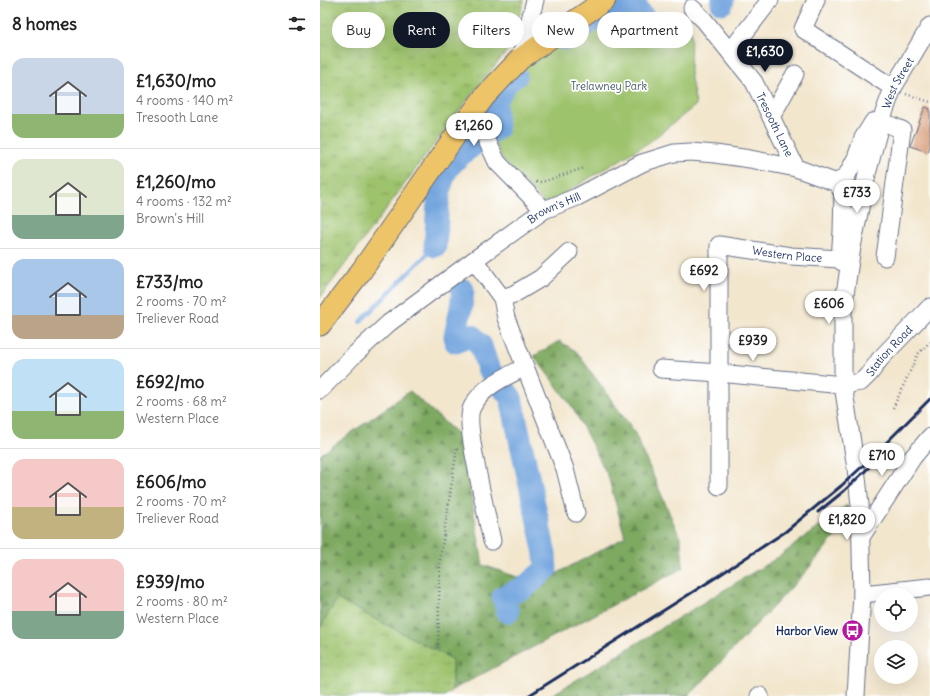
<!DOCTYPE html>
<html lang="en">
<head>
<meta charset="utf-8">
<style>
  :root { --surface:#fff; --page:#f6f6f6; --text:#222; --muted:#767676; --line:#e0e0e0; --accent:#111827 }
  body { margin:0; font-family:Delius,sans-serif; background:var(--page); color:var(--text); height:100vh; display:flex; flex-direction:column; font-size:15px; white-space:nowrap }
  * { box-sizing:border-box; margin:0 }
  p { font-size:13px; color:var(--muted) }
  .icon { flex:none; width:22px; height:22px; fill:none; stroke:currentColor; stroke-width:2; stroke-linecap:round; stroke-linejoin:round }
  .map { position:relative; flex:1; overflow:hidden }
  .sheet { display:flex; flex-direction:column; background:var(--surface); width:320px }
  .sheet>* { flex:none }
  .top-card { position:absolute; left:12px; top:12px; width:380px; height:36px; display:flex; gap:8px }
  .fabs { position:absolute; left:554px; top:588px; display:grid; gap:8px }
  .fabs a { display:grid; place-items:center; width:44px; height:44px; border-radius:50%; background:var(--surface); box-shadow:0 4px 16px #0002; font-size:20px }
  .price { position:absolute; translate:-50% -34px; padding:0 9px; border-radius:14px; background:#fff; color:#222; font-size:13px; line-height:26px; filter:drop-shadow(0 1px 2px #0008) }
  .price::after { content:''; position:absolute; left:50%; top:24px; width:12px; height:9px; margin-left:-6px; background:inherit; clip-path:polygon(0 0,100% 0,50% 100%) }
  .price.selected { background:var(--accent); color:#fff }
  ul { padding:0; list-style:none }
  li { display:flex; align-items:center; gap:12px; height:100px; padding:0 12px }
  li+li { border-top:1px solid var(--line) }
  li span { display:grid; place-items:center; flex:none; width:112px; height:80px; border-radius:12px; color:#555 }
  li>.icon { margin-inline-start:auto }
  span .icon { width:48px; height:48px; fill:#fffc; stroke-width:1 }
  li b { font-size:17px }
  h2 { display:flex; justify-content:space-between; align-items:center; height:48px; padding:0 12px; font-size:17px }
  .chip { padding:0 14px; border-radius:18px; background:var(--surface); box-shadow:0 4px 16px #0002; font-size:14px; line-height:36px }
  .chip.selected { background:var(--accent); color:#fff }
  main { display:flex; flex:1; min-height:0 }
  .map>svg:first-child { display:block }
  .grass { fill:url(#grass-tufts); stroke:#5c7966 }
  .forest { fill:url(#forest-firs); stroke:#4c6c5f }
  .park { fill:#9ec36d; stroke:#5c7966 }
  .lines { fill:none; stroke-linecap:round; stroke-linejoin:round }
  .stream { stroke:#72a4de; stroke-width:4 }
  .river { stroke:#72a4de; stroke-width:23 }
  .building { fill:url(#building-back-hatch) }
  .minor-casing { stroke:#666f85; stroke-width:19 }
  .major-casing { stroke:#666f85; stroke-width:23 }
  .path { stroke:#666f85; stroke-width:2.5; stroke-dasharray:1 3; stroke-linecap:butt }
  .minor { stroke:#fff; stroke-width:17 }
  .major { stroke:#eec469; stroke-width:21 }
  .rail { stroke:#1b2f5e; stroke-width:3 }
  .labels { text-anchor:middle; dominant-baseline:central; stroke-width:3.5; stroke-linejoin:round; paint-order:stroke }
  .street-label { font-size:11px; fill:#1b2f5e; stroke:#fff }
  .park-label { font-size:11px; fill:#425b62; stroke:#fff }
  .poi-label { font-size:11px; font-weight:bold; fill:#1b2f5e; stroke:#fff; text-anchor:end }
</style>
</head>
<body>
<main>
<section class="sheet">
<h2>8 homes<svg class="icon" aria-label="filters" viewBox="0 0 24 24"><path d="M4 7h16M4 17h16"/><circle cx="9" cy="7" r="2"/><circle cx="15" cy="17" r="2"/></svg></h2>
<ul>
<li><span style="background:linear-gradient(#c9d6e8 70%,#8fb573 0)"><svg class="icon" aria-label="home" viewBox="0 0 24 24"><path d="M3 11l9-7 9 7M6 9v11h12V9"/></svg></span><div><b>£1,630/mo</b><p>4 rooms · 140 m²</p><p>Tresooth Lane</p></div></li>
<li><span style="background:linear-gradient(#dfe7d0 70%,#7fa58c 0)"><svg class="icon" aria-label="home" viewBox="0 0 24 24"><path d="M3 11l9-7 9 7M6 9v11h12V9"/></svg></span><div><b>£1,260/mo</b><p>4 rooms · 132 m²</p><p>Brown's Hill</p></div></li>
<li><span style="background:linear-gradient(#a9c7e8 70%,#b9a48a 0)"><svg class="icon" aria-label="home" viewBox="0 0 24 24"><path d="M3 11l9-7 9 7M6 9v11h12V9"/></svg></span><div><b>£733/mo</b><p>2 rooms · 70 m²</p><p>Treliever Road</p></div></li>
<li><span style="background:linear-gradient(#bfe0f5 65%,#8fb573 0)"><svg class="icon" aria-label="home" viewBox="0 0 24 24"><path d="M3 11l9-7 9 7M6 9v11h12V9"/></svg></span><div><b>£692/mo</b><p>2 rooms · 68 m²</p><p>Western Place</p></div></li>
<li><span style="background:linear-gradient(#f6c9c9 60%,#c2b280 0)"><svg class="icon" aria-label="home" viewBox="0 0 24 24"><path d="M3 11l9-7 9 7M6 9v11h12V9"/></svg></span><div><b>£606/mo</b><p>2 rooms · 70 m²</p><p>Treliever Road</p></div></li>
<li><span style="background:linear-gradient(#f6c9c9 65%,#7fa58c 0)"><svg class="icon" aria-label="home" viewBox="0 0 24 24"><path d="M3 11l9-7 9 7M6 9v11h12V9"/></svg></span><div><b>£939/mo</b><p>2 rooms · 80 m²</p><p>Western Place</p></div></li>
</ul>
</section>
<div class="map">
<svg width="610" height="696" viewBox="0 0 610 696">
  <defs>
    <pattern id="grass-tufts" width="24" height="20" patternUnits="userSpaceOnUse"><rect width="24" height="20" fill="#9ec36d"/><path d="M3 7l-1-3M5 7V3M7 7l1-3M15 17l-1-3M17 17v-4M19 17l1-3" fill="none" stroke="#809f5d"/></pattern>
    <pattern id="forest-firs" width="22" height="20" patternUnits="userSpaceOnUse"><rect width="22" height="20" fill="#7ea960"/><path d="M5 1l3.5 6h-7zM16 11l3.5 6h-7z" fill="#668a52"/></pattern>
    <pattern id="building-back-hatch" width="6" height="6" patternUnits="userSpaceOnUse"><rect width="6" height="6" fill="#dfa27d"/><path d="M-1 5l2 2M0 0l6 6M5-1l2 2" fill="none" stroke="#b4846a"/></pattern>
  </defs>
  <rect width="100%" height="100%" fill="#fff"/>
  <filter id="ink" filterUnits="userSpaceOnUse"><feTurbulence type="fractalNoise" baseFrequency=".025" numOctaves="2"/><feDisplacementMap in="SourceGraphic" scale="8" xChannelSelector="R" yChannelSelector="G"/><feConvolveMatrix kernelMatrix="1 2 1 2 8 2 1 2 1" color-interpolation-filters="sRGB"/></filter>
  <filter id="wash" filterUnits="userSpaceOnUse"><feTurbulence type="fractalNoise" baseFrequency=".012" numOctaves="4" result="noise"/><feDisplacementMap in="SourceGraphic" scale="16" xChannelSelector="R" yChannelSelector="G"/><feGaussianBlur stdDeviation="0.9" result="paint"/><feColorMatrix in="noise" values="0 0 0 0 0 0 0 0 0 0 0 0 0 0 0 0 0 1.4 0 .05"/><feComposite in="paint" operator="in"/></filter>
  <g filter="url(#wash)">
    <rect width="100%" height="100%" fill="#f2e6cd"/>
    <path class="grass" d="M0,0H204L191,46L150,96L0,298Z
      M17,599L132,659V690L125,696H0V628Z"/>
    <path class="forest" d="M239,341L256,351L314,431L361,540L363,568L132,690V659L17,599L0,628V455L90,391L141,437L163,565L217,584L305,537L288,476L253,408L214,356Z
      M527,505L530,518L484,574L369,696H230L460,556Z"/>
    <path class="park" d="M289,0H315L342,41L371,31L370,73L376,105L328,143L276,174L226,205L184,161L158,112L168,97Z"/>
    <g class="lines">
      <path class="stream" d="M40,322L115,246"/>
      <path class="river" d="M402,3L403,0
        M245,39L263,26L312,1L335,34H338
        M115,246C118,221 115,193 127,169C128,167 131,165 133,162C146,149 162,139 177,128L175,101L187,82L196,76
        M143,290L141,308L135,336L136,342L151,335L161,346L168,368L191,398L225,554L226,569L205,587L183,597L188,612"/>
    </g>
    <g id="blocks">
      <path class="building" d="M605,107L610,109V146L608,152L590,146Z"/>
    </g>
  </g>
  <g filter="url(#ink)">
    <use href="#blocks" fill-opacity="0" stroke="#666f85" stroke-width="1"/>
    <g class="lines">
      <defs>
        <g id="minor">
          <path d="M496,0L483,29L573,88"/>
          <path id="s1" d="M372,8L384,20L434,82L476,168"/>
          <path d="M410,52L450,0"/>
          <path d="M200,59L215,0"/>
          <path d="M153,113L157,119L177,162L224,210"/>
          <path d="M451,117L475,74"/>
          <path d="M517,183L527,175L536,158L543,138L553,122L561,121L582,130L565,257"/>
          <path d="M517,183L523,193L522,232L520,259L522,262"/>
          <path d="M154,260L182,298L186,318L245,469L256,513"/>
          <path d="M182,298L194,294L221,278L249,252"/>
          <path id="s2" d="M341,369L399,373L523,385L541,382L550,373L560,359L610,307"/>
          <path id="s3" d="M0,390L32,357L69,323L154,260L224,210L257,197L322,163L354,153L371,152L395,154L430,159L476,168L517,183"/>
          <path id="s4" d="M399,486V245L471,256L520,259"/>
          <path d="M541,537L593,457L610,437"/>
          <path d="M172,541C168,522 164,503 160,485C157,468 145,420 152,407C164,385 184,378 205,367"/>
          <path d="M542,594L610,587"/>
          <path d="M439,696H440"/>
          <path id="s5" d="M536,696L542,594L540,505L536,468L523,385V308L532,247L547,174L561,121L573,88L610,26"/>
        </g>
        <path id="major" d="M0,325L42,270L137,133L165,96L200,59L285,0"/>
      </defs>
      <use href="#minor" class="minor-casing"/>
      <use href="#major" class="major-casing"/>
      <path class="path" d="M586,94L610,102
        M216,182H222L264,168
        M573,408L598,354L610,342
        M118,648L120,560L137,448"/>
      <use href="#minor" class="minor"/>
      <use href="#major" class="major"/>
      <path class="rail" d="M498,512L524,491L564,453
        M208,696L395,578L465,532L521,486L546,463L610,399"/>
    </g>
  </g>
  <defs>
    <symbol id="bus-disc" viewBox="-11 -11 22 22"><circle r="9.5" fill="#b5179e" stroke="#fff"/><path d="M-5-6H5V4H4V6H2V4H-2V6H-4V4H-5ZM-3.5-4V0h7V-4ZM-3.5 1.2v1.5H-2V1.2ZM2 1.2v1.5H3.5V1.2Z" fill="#fff"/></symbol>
  </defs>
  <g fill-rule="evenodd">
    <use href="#bus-disc" x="520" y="618" width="25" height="25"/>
  </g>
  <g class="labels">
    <g class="street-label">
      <text stroke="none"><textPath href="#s5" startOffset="622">West Street</textPath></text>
      <text stroke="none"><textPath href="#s1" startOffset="144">Tresooth Lane</textPath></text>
      <text stroke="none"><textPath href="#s3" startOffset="298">Brown's Hill</textPath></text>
      <text stroke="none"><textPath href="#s4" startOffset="310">Western Place</textPath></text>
      <text stroke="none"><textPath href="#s2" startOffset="243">Station Road</textPath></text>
    </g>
    <g class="park-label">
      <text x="289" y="86">Trelawney Park</text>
    </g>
    <g class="poi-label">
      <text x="518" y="631">Harbor View</text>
    </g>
  </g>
</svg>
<div class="fabs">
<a><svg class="icon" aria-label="locate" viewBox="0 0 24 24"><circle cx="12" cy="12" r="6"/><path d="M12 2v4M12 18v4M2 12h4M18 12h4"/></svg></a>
<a><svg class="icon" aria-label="layers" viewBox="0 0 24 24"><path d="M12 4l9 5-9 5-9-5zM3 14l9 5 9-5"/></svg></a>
</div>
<b class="price selected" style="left:445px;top:73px">£1,630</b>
<b class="price" style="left:154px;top:147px">£1,260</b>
<b class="price" style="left:537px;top:214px">£733</b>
<b class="price" style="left:384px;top:292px">£692</b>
<b class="price" style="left:509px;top:325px">£606</b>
<b class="price" style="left:433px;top:362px">£939</b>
<b class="price" style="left:562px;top:477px">£710</b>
<b class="price" style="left:527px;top:541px">£1,820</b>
<div class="top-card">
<a class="chip">Buy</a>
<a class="chip selected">Rent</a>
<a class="chip">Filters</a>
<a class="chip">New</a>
<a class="chip">Apartment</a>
</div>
</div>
</main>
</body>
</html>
